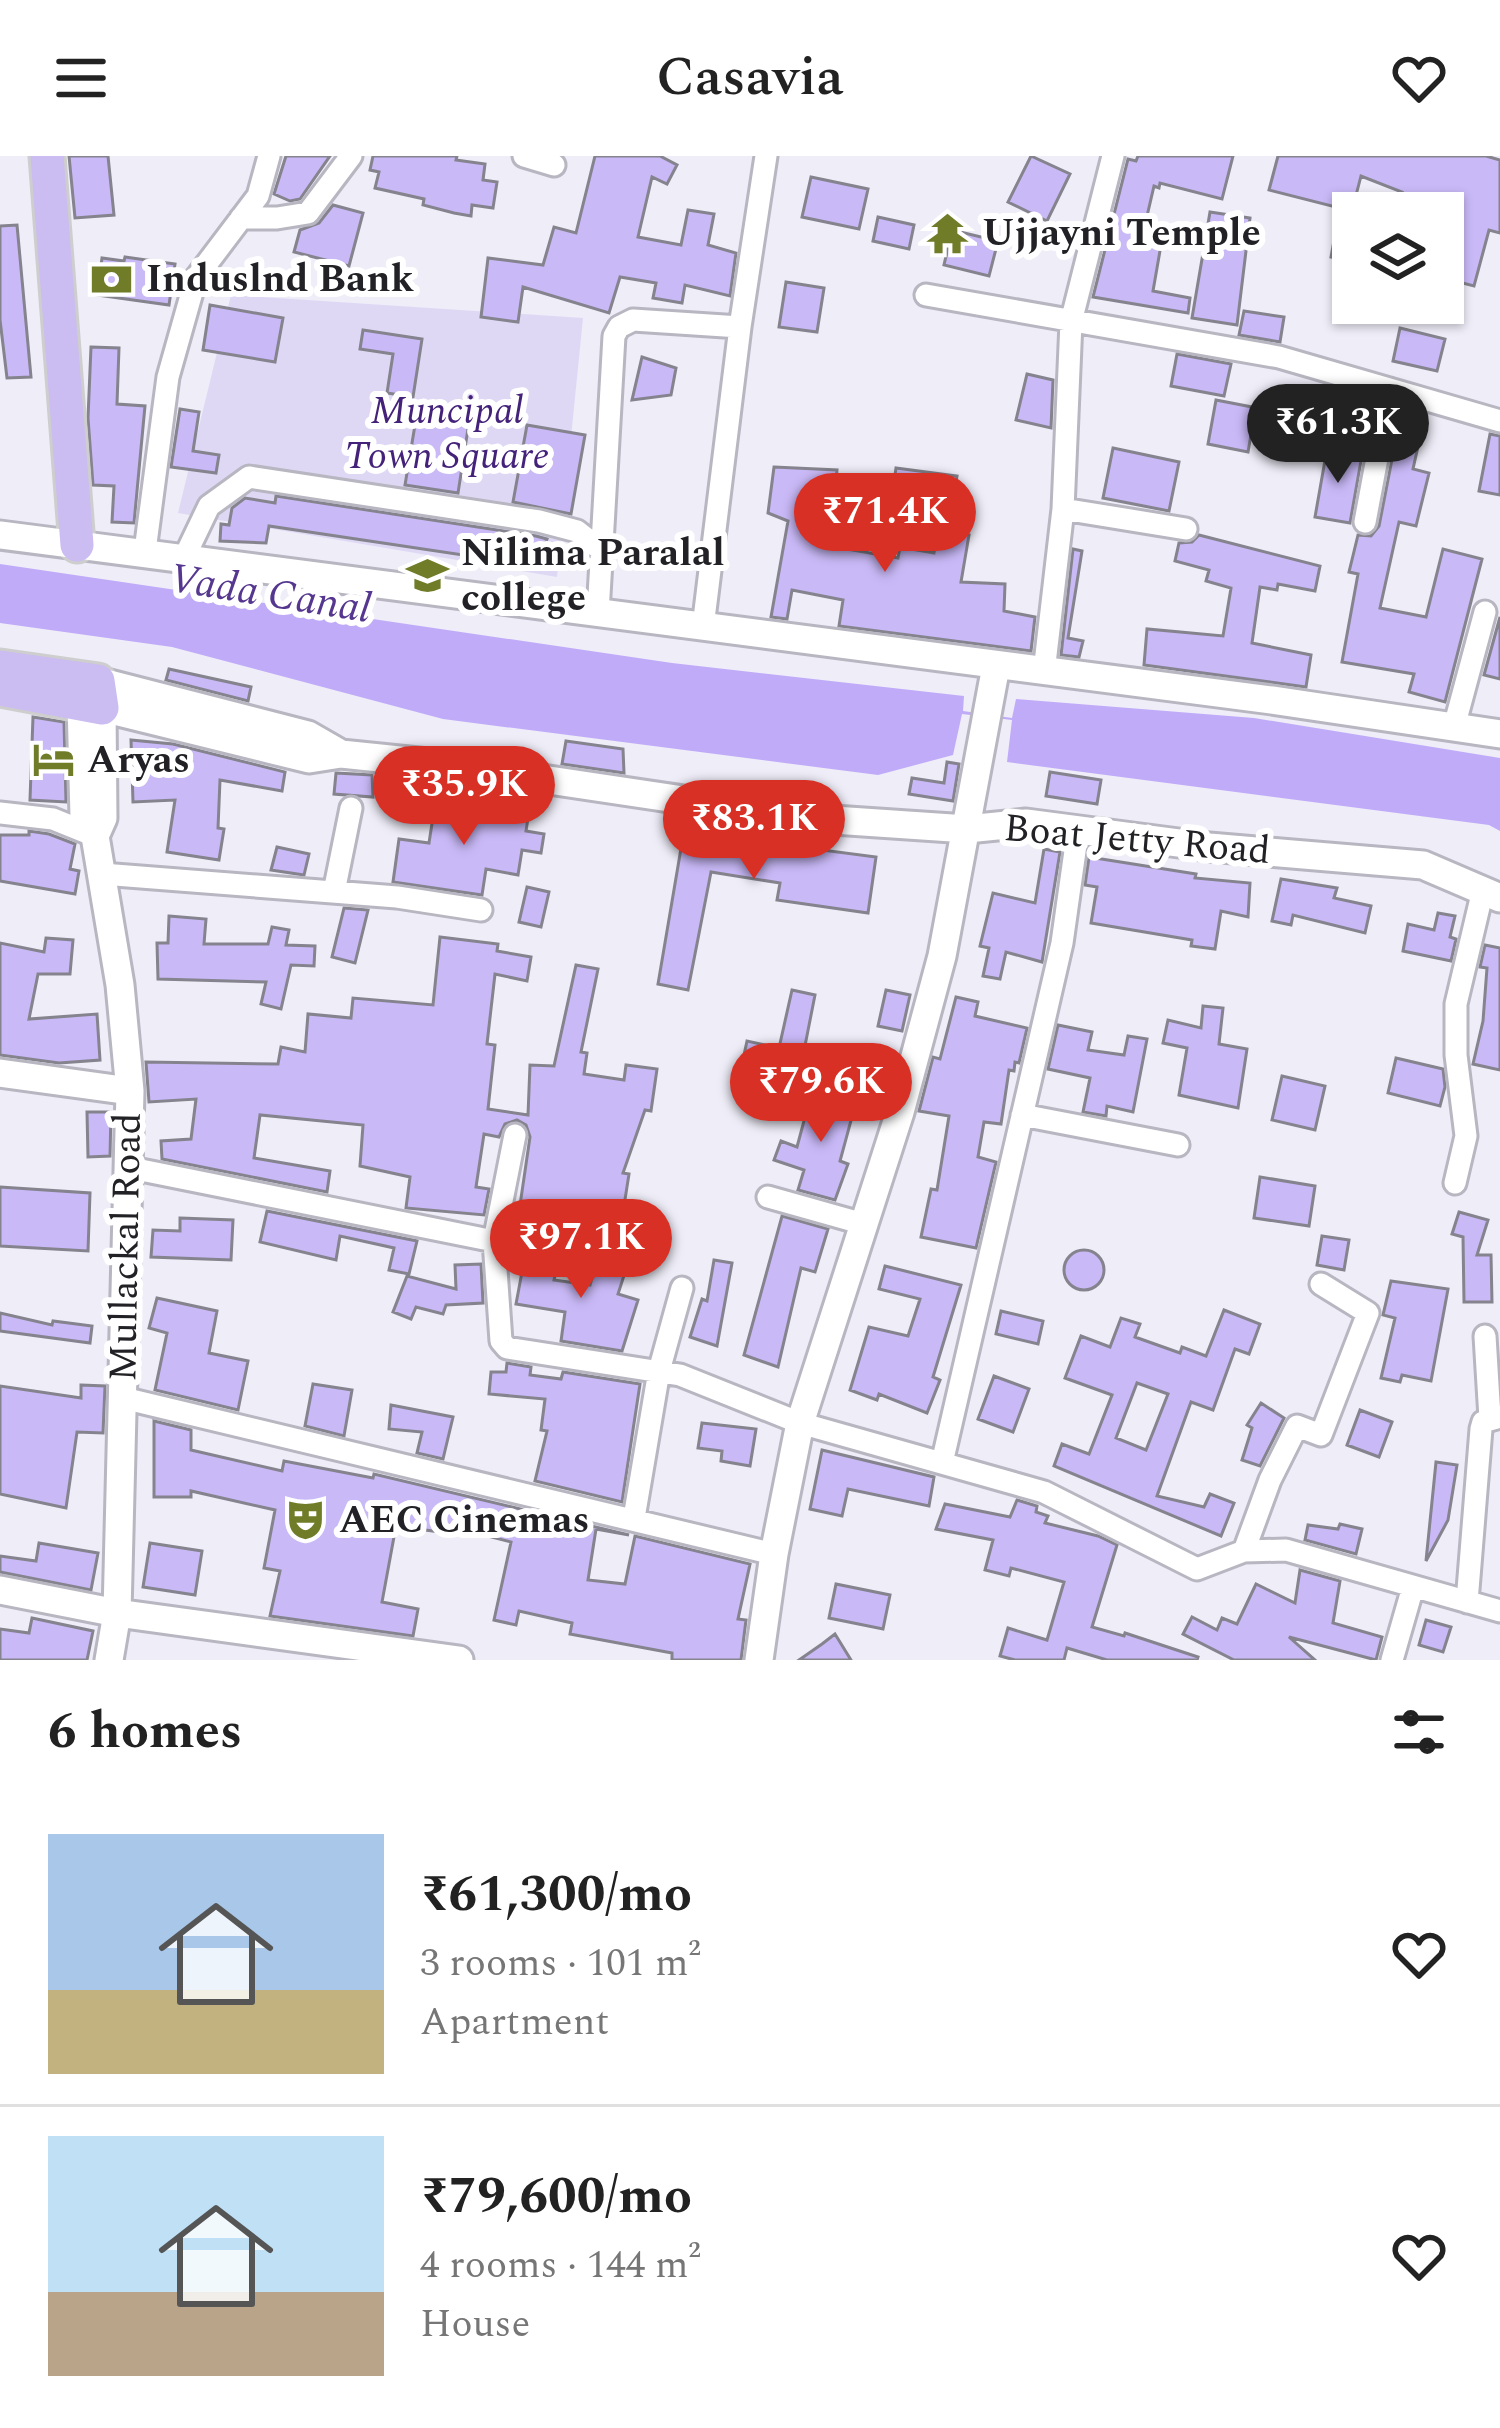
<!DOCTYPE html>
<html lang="en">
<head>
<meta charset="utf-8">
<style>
  :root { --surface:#fff; --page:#f2f2f2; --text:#222; --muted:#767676; --line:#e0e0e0; --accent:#d93025 }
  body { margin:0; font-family:Spectral,serif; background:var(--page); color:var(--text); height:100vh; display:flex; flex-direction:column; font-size:45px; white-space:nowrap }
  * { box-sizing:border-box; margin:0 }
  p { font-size:39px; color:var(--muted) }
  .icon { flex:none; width:66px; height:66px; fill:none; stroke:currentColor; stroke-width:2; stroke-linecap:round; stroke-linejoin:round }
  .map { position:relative; height:1504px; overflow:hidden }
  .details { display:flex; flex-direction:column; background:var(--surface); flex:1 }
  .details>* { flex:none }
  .controls { position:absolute; left:1332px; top:36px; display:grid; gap:24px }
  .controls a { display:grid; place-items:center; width:132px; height:132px; border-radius:0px; background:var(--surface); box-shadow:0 3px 9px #0004; font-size:60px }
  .price { position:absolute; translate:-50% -102px; padding:0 27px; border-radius:42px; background:var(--accent); color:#fff; font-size:39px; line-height:78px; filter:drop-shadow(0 3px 6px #0008) }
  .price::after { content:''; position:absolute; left:50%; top:72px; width:36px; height:27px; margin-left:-18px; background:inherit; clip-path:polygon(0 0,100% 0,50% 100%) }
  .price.selected { background:#222; color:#fff }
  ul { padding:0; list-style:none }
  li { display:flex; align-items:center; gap:36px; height:300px; padding:0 48px }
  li+li { border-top:3px solid var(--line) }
  li span { display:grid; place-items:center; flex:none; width:336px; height:240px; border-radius:0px; color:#555 }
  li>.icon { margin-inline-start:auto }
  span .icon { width:144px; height:144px; fill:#fffc; stroke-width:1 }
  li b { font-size:51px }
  h2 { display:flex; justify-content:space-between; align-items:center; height:144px; padding:0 48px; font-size:51px }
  header { display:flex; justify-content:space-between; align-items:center; height:156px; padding:0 48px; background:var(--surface); font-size:54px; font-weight:600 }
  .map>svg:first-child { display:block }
  .green { fill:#dfd8f5 }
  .water { fill:#c0abf9 }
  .building { fill:#c9b9f7; stroke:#85838d; stroke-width:3; fill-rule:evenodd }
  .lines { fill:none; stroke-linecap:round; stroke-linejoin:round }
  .street-casing { stroke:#b8b6c0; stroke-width:27 }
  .secondary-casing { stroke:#b8b6c0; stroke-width:33 }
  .primary-casing { stroke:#cececf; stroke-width:39 }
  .street { stroke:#fff; stroke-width:21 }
  .secondary { stroke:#fff; stroke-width:27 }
  .primary { stroke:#cbbcf1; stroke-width:33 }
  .labels { text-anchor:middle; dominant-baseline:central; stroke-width:12; stroke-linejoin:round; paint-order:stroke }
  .poi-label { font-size:39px; font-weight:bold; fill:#222125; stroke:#fff; text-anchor:start }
  .park-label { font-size:39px; font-style:italic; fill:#44227a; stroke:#fff }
  .street-label { font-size:39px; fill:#222125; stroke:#fff }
  .water-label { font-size:42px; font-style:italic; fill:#56378f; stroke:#fff }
</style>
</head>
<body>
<header><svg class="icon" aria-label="menu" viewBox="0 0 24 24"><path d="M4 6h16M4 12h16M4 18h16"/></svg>Casavia<svg class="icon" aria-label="heart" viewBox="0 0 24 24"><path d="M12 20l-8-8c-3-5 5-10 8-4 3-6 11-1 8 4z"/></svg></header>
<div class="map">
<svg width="1500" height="1504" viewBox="0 0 1500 1504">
  <rect width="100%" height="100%" fill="#efedf8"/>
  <path class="green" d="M231,139L583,162L557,421L178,357Z"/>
  <path class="water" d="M0,408L672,507L964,540L963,555L1012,562L1016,543L1254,562L1500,602V675L1489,669L1007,606L1012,564L962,558L953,599L878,619L443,563L172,491L0,467Z"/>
  <path class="building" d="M69,0H108L114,59L75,62Z
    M286,0H330L300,43L290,45L274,38Z
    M373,0H457L456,4L485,8L483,24L497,26L493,52L472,49L471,60L454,57L423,49L424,43L375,32L379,16L370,14Z
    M595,0H660L677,9L667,28L652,21L638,81L681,89L688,54L714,58L708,89L736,97L730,140L685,129L682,147L653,142L656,127L620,121L609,157L523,131L518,166L481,161L488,102L543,109L554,71L576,77Z
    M1031,0L1070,18L1047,65L1008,46Z
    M1138,0H1233L1222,43L1160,27L1159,32L1154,30L1141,86L1161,89L1153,135L1190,142L1188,157L1093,141L1128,3L1136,5Z
    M1278,0H1486L1500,4V77L1489,74L1474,130L1443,122V57H1414L1396,50L1402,36L1361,20L1353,51V105L1331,101L1340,52L1269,34Z
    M811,21L868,33L859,73L802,61Z
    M333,49L363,57L349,110L294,96L300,74L319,67Z
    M1210,56L1250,62L1237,169L1192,162Z
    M878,61L914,69L909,93L873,85Z
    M17,69L31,221L7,222L0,164V70Z
    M952,74L998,85L989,120L944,109Z
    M125,101L175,108L169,149L97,139L102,102L124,105Z
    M786,126L824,132L817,176L779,171Z
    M210,149L283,162L275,206L203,194Z
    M1244,155L1284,161L1280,186L1239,179Z
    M1400,172L1445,183L1437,215L1393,205Z
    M363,174L422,183L413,241L387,237L393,198L360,193Z
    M91,191L119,192L117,248L145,250L134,367L112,366L114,330L93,329L88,262Z
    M1177,198L1231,208L1224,240L1171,230Z
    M642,201L676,212L671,239L632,244Z
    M1027,218L1053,224L1051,272L1016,264Z
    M1216,244L1257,252L1255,258L1312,274L1318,253L1335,258L1323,300L1251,279L1248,296L1208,288Z
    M418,251L470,260L458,337L405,329Z
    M1402,252L1425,259L1413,313L1429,317L1416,370L1399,366L1380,452L1426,461L1443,393L1482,403L1445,546L1409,536L1414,518L1342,506L1358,418L1349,416L1358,379L1371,380L1379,370Z
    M180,253L199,256L193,295L219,299L216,317L171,311Z
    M527,269L585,279L571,358L513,346Z
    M1490,278L1500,280V339L1479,335Z
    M1113,292L1179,306L1169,355L1103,342Z
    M1327,293L1362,299L1350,367L1315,361Z
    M774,311L837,314L830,390L898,402L900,391L934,397L938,374L969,379L961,426L1005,428L1004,455L1035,461L1031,495L839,470L843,444L792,434L787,463L771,461L788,365L768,357Z
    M896,312L957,320L953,342L893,332Z
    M276,340L536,380L547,383L537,410L269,370L266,387L220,385L221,368L229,369L232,352L245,342L275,347Z
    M1199,379L1320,410L1315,435L1278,428L1277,434L1260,431L1252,487L1311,499L1306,531L1144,509L1147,473L1223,480L1231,432L1206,425L1209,414L1175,405L1179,387L1192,386Z
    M1073,393L1082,395L1068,482L1083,485L1079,501L1061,499Z
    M1500,461V523L1484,519Z
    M169,513L251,531L248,545L166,524Z
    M33,561L64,566L66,646L30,644Z
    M131,584L173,588L285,616L282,635L220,624L218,672L224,673L219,704L167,696L175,644L133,646Z
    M566,585L623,593L624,617L562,608Z
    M947,606L959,608L953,645L909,638L912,622L944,627Z
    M1050,616L1101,624L1097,648L1046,640Z
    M336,617L372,619L373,641L334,638Z
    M437,635L460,638L458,651L528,662L526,675L544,678L541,697L522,694L518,719L486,713L482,739L393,726L399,683L429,687Z
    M686,663L769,675L777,677L776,688L876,701L868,757L777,744L780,727L711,716L688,834L658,828Z
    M29,675L49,678L75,688L70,713L79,715L75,738L0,725V679H29Z
    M277,691L309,698L304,719L271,714Z
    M1044,693L1060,696L1042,806L1006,796L1000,823L983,820L989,792L980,790L993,737L1035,747Z
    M1089,701L1196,718L1195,722L1250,727L1248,761L1221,755L1215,793L1191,790L1192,784L1091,767L1097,731L1085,729Z
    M1281,723L1337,732L1334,742L1371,750L1365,777L1293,759L1291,769L1272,765Z
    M527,731L549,736L541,771L519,766Z
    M344,752L368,754L355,807L332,801Z
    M1438,757L1455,760L1450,781L1456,783L1451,805L1403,795L1408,768L1434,774Z
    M169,760L206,763L204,788H268L272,771L289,774L286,789L315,790L314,810L291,809L281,853L261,848L266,826L158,823L157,787H168Z
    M440,781L498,788L497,795L531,801L527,825L495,818L487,888L495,889L488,953L528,959L530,909L554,910L576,809L598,813L581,896L587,897L584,918L624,924L626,909L657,913L651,955L645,954L623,1017L629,1018L621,1069H598L519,1056L530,981L526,969L517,964L505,968L499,981L484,978L476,1031L489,1033L484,1059L406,1052L410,1021L360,1010L363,969L260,959L254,1002L330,1015L327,1036L162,1003L161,985L191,983L196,943L149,946L146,906L278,908L281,891L305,896L308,858L351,862L353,842L433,849Z
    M46,782L73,784L70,818H38L29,863L97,858L100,904L59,907L0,899V787L44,796Z
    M1485,789L1500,792V914L1473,908L1483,865L1487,812L1480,811Z
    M792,834L815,839L799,920L742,908L747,885L779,892Z
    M886,834L910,839L902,875L878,870Z
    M956,841L978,846L975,860L1027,872L1019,907L1015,906L1014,915L1009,914L1001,968L984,966L978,1001L996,1006L976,1092L921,1081L931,1033L937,1034L949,960L919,955L933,901L940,903Z
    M1203,850L1223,852L1219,888L1247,893L1238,952L1179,939L1187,892L1163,887L1168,864L1201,872Z
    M1058,869L1092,876L1088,894L1124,899L1128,880L1147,883L1133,956L1107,950L1106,960L1083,956L1090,922L1048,913Z
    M1396,902L1443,913L1445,931L1440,950L1388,937Z
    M1282,920L1325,930L1315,974L1272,964Z
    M812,935L856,946L840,1005L848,1008L835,1044L798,1034L804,1014L774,1004L781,985L797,991Z
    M87,956H111L110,1000L88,1001Z
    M1260,1021L1315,1030L1309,1070L1254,1062Z
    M0,1031L90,1037L88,1095L0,1090Z
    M267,1055L417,1085L409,1118L389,1114L394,1092L340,1080L336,1104L260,1086Z
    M1459,1056L1488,1064L1477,1099H1491L1492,1146H1464L1463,1081L1452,1078Z
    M782,1060L828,1073L815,1116L801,1112L778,1211L744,1199Z
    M180,1062L233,1064L231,1104L151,1101L153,1074L180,1075Z
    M1322,1080L1349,1084L1344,1114L1317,1109Z
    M1064 1114a20 20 0 1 1 40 0a20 20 0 1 1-40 0Z
    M560,1099L554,1124L590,1129L599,1099L628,1107L618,1138L638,1144L622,1195L561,1185L565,1156L516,1148L525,1100Z
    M714,1104L732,1107L717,1190L690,1181L702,1143L707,1145Z
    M481,1108L483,1147L446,1149L443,1158L416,1151L411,1163L393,1156L407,1120L456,1133L455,1109Z
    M885,1110L961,1129L933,1221L940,1224L927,1257L879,1238L877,1244L850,1234L869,1171L908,1180L920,1143L879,1133Z
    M1391,1125L1448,1133L1431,1225L1402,1219L1400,1226L1381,1222L1395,1162L1383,1159Z
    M157,1142L217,1155L209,1197L248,1205L238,1254L155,1234L167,1177L149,1172Z
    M1224,1154L1260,1168L1249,1198L1235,1193L1213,1254L1191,1246L1157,1340L1204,1351L1210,1338L1234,1347L1221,1380L1054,1310L1062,1288L1089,1298L1112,1239L1065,1222L1081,1180L1110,1191L1121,1162L1140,1168L1135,1181L1180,1197L1182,1191L1206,1200ZM1137,1227L1168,1238L1146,1294L1116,1282Z
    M1001,1155L1043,1165L1038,1188L996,1178Z
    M0,1157L52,1169L53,1165L92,1170L90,1187L0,1175Z
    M507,1207L531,1211L530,1219L561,1223L563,1216L640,1228L622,1346L535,1325L547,1275L541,1274L545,1243L489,1238L491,1216H506Z
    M994,1220L1029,1233L1013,1276L978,1263Z
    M313,1228L352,1234L344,1280L305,1270Z
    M81,1229L105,1230L103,1277L77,1276L66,1352L0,1338V1230L81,1242Z
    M1261,1247L1284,1262L1260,1310L1242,1304L1252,1272L1247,1269Z
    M391,1249L453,1261L443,1303L417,1297L422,1276L389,1273Z
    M1360,1254L1392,1266L1379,1301L1347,1289Z
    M154,1265L191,1274V1294L282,1315L284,1305L373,1322L374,1318L629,1379L596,1373L588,1424L625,1428L635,1380L750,1408L738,1463L746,1464L741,1504H672V1497L570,1478L572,1467L519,1455L516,1469L494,1464L511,1386L441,1368L440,1376L396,1370L382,1446L418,1453L413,1480L270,1460L280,1415L264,1412L275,1354L191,1335V1341H154Z
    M702,1267L756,1273L750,1310L721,1305L722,1295L698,1292Z
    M822,1294L934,1321L929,1350L848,1333L842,1360L810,1353Z
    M1436,1306L1457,1309L1448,1364L1426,1405Z
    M1017,1344L1037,1350L1036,1356L1048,1360L1045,1367L1098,1380L1117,1389L1092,1471L1124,1480L1125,1477L1198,1501L1197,1504H1107L1067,1492L1064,1504H1015L1000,1500L1008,1472L1047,1484L1064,1426L1011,1412L1009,1420L985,1414L993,1384L936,1373L945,1348L1010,1361Z
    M1340,1368L1362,1373L1356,1398L1305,1384L1308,1369L1338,1373Z
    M39,1387L98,1397L91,1434L0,1416V1400L36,1405Z
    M150,1387L202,1395L195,1439L143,1431Z
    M1300,1414L1340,1425L1333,1467L1382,1481L1376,1504L1289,1481L1315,1504H1234L1183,1478L1192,1461L1217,1474L1222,1462L1237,1468L1256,1428L1295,1447Z
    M836,1428L890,1439L883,1473L829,1462Z
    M32,1462L93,1475L87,1504H0V1473L29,1477Z
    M1426,1464L1451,1471L1443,1496L1419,1489Z
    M835,1478L851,1504H799L822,1488Z"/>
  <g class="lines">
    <defs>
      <path id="street" d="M524,0L554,9
        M241,62H277L308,57L351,0
        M926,139L1279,201L1500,265
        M1063,353L1186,373
        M1365,366L1390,233
        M145,395L168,221L196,122L258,40L269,0
        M185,400L209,350L249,321L539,365L577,375L601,394
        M598,457L614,180L619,171L633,164L740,171
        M703,471L740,171L766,0
        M1044,516L1063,353L1071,166L1113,0
        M1454,571L1485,456
        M0,657L53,663L95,680
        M102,718L397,741L481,754
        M334,736L351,652
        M1022,959L1178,989
        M515,979L494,1085L501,1185L507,1192L680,1219L800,1267L1044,1336L1197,1413L1244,1395L1286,1394L1500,1455
        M131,1012L494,1085L621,1084
        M1455,1027L1466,980L1456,899V848L1483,734
        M768,1041L864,1068
        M1485,1180L1490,1262
        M123,1242L774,1398
        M942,1307L1062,787L1078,674
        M634,1362L659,1215L682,1132
        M1244,1395L1270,1324L1297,1270L1321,1279L1368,1157L1321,1128
        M1467,1446L1481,1273L1483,1266L1500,1261
        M1392,1504L1413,1431"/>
      <path id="secondary" d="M0,379L1272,544L1500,578
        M98,525L308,579L341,598
        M81,547L84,661L95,680L120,829L130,935L117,1457L109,1504
        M95,680L103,662L102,552L309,603L341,598L448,609L804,662L967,673L1026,667L1209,691L1423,709L1500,742
        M0,917L130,935
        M0,1434L117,1457L459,1504
        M759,1504L774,1398L800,1267L900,956L942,800L996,510"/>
      <path id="primary" d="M47,0L77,389
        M0,511L98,525L102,552L0,533"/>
    </defs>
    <use href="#street" class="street-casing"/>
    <use href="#secondary" class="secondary-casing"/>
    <use href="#primary" class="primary-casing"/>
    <use href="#street" class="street"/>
    <use href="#secondary" class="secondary"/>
    <use href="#primary" class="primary"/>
  </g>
  <defs>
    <symbol id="temple-bare" viewBox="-9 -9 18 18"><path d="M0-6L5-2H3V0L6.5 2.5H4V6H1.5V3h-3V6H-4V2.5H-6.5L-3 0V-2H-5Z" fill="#717c28" stroke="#fff" stroke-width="2.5" paint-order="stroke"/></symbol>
    <symbol id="bank-bare" viewBox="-9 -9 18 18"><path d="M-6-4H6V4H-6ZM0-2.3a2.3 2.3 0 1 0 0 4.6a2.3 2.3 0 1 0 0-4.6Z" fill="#717c28" stroke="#fff" stroke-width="2.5" paint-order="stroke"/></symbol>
    <symbol id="university-bare" viewBox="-9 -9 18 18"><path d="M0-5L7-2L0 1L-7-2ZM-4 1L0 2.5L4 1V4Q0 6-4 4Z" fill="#717c28" stroke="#fff" stroke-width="2.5" paint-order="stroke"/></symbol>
    <symbol id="hotel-bare" viewBox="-9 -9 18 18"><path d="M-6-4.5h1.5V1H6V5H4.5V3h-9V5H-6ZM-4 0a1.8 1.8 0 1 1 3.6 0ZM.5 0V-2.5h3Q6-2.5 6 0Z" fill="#717c28" stroke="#fff" stroke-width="2.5" paint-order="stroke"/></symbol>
    <symbol id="theatre-bare" viewBox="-9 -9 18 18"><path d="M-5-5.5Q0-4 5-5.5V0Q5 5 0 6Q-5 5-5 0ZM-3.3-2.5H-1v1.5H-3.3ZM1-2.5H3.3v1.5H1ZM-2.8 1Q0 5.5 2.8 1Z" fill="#717c28" stroke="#fff" stroke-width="2.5" paint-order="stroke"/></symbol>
  </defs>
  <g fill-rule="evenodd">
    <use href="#temple-bare" x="918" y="48" width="59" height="59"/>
    <use href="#bank-bare" x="82" y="94" width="59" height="59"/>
    <use href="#university-bare" x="398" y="390" width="59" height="59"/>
    <use href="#hotel-bare" x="24" y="574" width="59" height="59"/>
    <use href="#theatre-bare" x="276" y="1334" width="59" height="59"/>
  </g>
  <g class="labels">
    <g class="poi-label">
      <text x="982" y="77">Ujjayni Temple</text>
      <text x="146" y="123">Induslnd Bank</text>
      <text x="461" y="397">Nilima Paralal<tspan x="461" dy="45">college</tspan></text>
      <text x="87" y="604">Aryas</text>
      <text x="339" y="1364">AEC Cinemas</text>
    </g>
    <g class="park-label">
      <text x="447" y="255">Muncipal<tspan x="447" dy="45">Town Square</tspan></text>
    </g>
    <g class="street-label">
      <text transform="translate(1137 684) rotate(5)">Boat Jetty Road</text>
      <text transform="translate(126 1091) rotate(-89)">Mullackal Road</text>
    </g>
    <g class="water-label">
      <text transform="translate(270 438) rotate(9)">Vada Canal</text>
    </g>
  </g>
</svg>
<div class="controls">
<a><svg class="icon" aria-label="layers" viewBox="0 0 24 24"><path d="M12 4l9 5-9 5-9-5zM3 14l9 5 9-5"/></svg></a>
</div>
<b class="price selected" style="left:1338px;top:330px">₹61.3K</b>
<b class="price" style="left:885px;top:419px">₹71.4K</b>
<b class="price" style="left:464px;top:692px">₹35.9K</b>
<b class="price" style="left:754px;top:726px">₹83.1K</b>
<b class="price" style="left:821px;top:989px">₹79.6K</b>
<b class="price" style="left:581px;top:1145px">₹97.1K</b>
</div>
<section class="details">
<h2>6 homes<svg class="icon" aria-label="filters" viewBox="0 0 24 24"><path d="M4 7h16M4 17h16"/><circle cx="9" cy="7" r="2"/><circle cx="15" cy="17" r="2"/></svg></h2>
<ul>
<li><span style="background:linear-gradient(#a9c7e8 65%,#c2b280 0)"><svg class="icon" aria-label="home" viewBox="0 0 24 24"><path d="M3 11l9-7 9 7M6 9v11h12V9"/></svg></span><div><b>₹61,300/mo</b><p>3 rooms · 101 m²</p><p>Apartment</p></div><svg class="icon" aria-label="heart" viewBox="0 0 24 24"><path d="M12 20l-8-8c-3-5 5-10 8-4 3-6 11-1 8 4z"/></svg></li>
<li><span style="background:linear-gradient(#bfe0f5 65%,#b9a48a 0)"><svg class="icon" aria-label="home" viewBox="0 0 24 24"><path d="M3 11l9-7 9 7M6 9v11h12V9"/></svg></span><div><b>₹79,600/mo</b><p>4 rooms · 144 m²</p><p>House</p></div><svg class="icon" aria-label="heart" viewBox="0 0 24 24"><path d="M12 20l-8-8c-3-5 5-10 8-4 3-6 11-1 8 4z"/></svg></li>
</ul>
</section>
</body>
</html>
